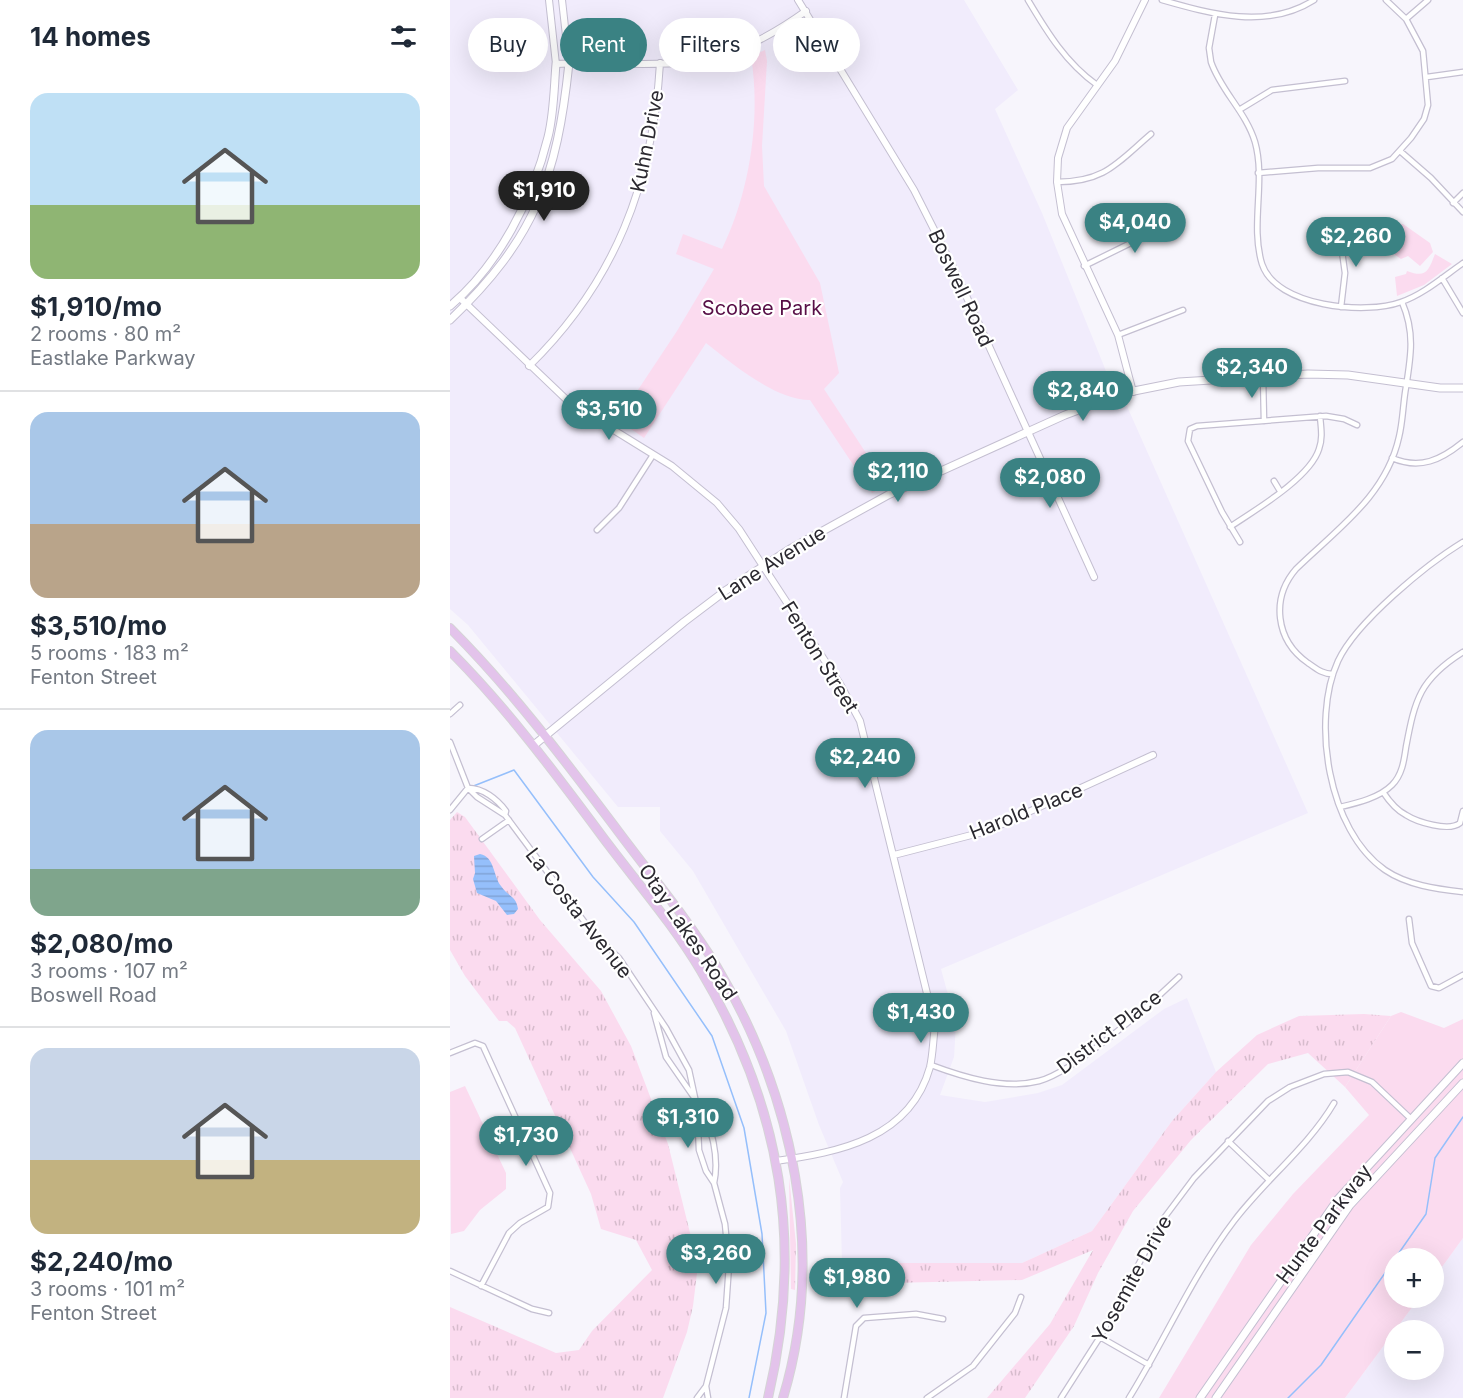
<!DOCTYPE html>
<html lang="en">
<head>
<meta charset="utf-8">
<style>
  :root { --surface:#fff; --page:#f6f6f7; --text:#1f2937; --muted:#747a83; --line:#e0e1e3; --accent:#3a8283 }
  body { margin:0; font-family:Inter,sans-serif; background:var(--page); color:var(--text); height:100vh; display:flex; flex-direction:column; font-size:22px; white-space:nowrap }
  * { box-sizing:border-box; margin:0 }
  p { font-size:20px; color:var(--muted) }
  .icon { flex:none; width:33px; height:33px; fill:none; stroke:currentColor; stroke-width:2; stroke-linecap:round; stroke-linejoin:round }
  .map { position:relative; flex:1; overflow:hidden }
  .panel { display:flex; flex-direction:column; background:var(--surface); width:450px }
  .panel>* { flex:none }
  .banner { position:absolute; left:18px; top:18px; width:570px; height:54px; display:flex; gap:12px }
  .fabs { position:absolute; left:934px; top:1248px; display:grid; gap:12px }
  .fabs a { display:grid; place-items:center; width:60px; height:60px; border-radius:50%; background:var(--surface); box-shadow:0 6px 24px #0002; font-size:30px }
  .price { position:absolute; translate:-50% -51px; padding:0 14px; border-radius:21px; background:var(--accent); color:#fff; font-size:20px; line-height:39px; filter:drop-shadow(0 2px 3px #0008) }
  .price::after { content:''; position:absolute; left:50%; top:36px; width:18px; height:14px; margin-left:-9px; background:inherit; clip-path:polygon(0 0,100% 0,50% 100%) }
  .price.current { background:#222; color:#fff }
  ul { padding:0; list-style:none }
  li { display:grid; align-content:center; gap:12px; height:318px; padding:0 30px }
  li+li { border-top:2px solid var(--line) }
  li span { display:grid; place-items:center; height:186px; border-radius:18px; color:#555 }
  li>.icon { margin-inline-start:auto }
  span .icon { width:108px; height:108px; fill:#fffc; stroke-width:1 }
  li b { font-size:26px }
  h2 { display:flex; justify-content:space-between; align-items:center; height:72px; padding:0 30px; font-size:26px }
  .pill { padding:0 21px; border-radius:27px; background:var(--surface); box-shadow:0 6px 24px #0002; font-size:21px; line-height:54px }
  .pill.current { background:var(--accent); color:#fff }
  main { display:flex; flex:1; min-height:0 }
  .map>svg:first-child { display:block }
  .built { fill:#f1ecfc; fill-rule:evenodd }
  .grass { fill:url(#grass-tufts) }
  .park { fill:#fbdbef }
  .water { fill:url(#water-rules) }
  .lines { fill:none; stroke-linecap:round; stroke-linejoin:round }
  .stream { stroke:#95bffb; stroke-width:1.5 }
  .minor-casing { stroke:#c4bfd1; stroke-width:7 }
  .tertiary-casing { stroke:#c4bfd1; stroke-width:8 }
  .secondary-casing { stroke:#c4bfd1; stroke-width:9 }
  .primary-casing { stroke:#d5d4d6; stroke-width:10 }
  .minor { stroke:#fff; stroke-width:4.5 }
  .tertiary { stroke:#fff; stroke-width:6 }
  .secondary { stroke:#fff; stroke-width:7 }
  .primary { stroke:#e3c3eb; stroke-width:8 }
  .labels { text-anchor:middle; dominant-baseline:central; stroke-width:4.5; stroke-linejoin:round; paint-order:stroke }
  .street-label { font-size:20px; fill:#2b2930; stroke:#fff }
  .park-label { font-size:20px; fill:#580f47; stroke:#fff }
</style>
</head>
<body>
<main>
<section class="panel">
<h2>14 homes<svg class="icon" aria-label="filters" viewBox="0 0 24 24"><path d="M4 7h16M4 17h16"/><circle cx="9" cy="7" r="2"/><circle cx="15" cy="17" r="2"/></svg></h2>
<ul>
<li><span style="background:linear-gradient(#bfe0f5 60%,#8fb573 0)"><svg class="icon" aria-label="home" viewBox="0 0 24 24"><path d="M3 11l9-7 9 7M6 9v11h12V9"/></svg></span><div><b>$1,910/mo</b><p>2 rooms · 80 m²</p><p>Eastlake Parkway</p></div></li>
<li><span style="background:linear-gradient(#a9c7e8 60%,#b9a48a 0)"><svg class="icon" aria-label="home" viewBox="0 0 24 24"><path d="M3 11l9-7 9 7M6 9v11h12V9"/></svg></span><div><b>$3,510/mo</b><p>5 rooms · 183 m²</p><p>Fenton Street</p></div></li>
<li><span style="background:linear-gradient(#a9c7e8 75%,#7fa58c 0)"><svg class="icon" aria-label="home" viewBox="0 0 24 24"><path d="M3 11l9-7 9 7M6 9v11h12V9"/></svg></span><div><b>$2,080/mo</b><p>3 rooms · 107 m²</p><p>Boswell Road</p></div></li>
<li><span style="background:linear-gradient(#c9d6e8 60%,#c2b280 0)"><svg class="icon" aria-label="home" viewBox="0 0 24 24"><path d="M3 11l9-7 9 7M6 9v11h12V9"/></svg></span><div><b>$2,240/mo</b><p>3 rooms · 101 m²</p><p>Fenton Street</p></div></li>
</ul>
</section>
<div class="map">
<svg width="1013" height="1398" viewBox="0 0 1013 1398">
  <defs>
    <pattern id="grass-tufts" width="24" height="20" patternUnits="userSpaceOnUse" patternTransform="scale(1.5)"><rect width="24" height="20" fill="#fbdbef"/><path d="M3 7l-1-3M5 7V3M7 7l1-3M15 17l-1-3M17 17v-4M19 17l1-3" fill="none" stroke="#d7bccd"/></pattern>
    <pattern id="water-rules" width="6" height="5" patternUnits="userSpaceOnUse" patternTransform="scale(1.5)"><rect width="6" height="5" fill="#95bffb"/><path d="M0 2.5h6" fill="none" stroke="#81a4d7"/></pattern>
  </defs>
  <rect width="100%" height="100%" fill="#f7f5fc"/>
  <path class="built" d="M0,0H514L568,90L545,109L592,213L656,371L676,404L858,813L491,969L506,1024L504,1057L490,1095L535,1102L588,1093L612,1085L714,1009L737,998L766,1072L722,1121L642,1231L572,1263H392L390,1188L393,1182L369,1125L336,1031L243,871L210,831V807H168L18,625L0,609Z
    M1013,1238V1398H895L969,1298H984V1278ZM945,1330H984V1370H945Z"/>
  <path class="grass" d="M7,812L15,817L90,920L151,991L181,1046L218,1144L248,1265L243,1306L237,1332L213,1398H0V1307L106,1353L129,1350L142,1331L202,1270L186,1240L151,1229L141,1194L65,1028L57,1021H49L15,976L0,950V820Z
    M914,1014L941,1016L895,1087L858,1053L818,1064L741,1140L683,1211L648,1273L624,1326L575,1398H537L600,1324L643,1250L572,1280L398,1284L392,1263H572L642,1231L722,1121L766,1072L807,1035L849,1016Z
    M339,1177L346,1244L345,1290L341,1289Z"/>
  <path class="park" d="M315,50L317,61L312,146L314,186L370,283L389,373L374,389L437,485L422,493L360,400C324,399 284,365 256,343L194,438L168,420L227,331L264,269L226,254L233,234L272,249C300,192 311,118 301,56Z
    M948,224H953L980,243L983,252L970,266L958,256L951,259L941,252L947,231L945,225Z
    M985,254L1002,264L974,285L947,296L945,277L956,274L957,271C976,278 978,272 985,254Z
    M951,1012L994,1028L1013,1019V1238L984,1278V1258H945V1298H969L895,1398H709L801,1245L843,1194L919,1115L895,1087L941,1016Z
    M15,1086L56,1173V1189L30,1210L14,1231L1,1234L0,1092Z"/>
  <path class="water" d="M30,854C45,857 43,876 51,886C58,897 66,895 68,909L64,914L57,915L46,901L27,893L23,879L25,873L24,856Z"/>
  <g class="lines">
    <path class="stream" d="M21,787L64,770L143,877L184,922L262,1036L294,1128L312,1234L316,1313L299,1398
      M838,1398L871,1365L976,1214L985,1158L1013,1117"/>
    <defs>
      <path id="minor" d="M578,0C597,32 616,63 647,85
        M712,0C761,14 817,30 864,0
        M765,15L759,48L761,62C771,91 796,112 805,142C816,181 800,225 812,264C826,307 916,315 951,302C974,294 993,277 1013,263
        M956,19L978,0
        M977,77L1013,72
        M789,110L822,90L895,81
        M950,151L981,178L1013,212
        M808,173L868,168H920L942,159L961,138L974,119L978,105L973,51L956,19L936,0
        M607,182C655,182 667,163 701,134
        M1003,203L1013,193
        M889,230L895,273L891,307
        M634,266L693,237L722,219
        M992,278L1013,313
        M668,335L733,310
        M813,377L814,421
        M942,458C970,470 991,460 1013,442
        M824,481L830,491
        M780,527C805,510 860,478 869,449C873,438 871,428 870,416
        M147,530L169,508L203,455
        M790,542L772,512L738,441L740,429L747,426L876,416L894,419L907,425
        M1013,542C977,564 906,622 888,661C861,720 878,831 935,870C957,885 986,889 1013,892
        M882,674C872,674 866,668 858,663C825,640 821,598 846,569C887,529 936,496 949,437C953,421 953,403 956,387C961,356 965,332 952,302
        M0,714L10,705
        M0,742L18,788L27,797L55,815L56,811C47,799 33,788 18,788
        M933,792C939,801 946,810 956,815C967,822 999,832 1010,823L1013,811
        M890,807C907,803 929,798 942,785C952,775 954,761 956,747C965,699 970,679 1013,652
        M0,810L18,788
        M55,815L142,932L169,958L216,1028L239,1070L247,1107L249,1150L256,1171L264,1183L275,1224L279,1265L276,1308L256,1386L258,1398
        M32,839L59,820
        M959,919L962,943L981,986L989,988L1013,975
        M204,1013L216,1057L243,1096
        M0,1053L25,1043L33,1046L100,1193L98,1207L70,1223L59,1233L31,1286
        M481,1065C513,1077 554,1090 589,1081C624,1072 701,1004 729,977
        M247,1107C263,1123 269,1160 264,1183
        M778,1141L818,1179
        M0,1271L82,1309L99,1313
        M650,1337L699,1365
        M247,1398L256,1386
        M394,1398L406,1326L414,1318L466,1314L493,1319
        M477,1398L523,1366L565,1313L571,1297
        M611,1398L650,1337L711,1222L744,1178L818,1101L840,1087L874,1074L898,1072L922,1082L960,1118
        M679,1398C715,1340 742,1276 784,1221C815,1180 858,1147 884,1103"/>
      <path id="tertiary" d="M99,0L106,64C150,61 195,67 239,62C283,57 321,36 356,11
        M112,0L119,63
        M348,0L464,190L503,267L644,577
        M10,298L120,403L222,466L267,503L289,529L313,566L390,684L410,721L485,1026C483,1040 483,1054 480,1067C460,1139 389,1152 326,1161
        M79,366C165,282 203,183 210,63
        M683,392L668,335L612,214L607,182L608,158L617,128L665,61L695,0
        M444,855L537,831L703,755"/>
      <path id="secondary" d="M0,306C49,265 83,198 98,137C104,113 104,88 106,64
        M0,320C85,239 107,178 119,63
        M84,745L234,622L275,591L340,549L438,495L615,415L674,393L729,382L858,374L898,375L990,388H1013
        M750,1398L888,1199L1013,1063
        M766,1398L900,1205L1013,1083"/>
      <path id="primary" d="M0,628C61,689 113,758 165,827C199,873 237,918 267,967C343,1095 377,1252 333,1398
        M0,651C59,710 108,777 158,844C189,885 225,927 251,971C332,1107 354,1245 318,1398"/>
    </defs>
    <use href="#minor" class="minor-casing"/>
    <use href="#tertiary" class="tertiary-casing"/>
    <use href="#secondary" class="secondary-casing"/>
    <use href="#primary" class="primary-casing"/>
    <use href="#minor" class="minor"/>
    <use href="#tertiary" class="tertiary"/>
    <use href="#secondary" class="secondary"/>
    <use href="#primary" class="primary"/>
  </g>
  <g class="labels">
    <g class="street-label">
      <text transform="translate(197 141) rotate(-79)">Kuhn Drive</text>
      <text transform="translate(511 288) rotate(65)">Boswell Road</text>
      <text transform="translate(322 563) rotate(-32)">Lane Avenue</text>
      <text transform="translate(370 657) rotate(58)">Fenton Street</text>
      <text transform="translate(576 811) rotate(-22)">Harold Place</text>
      <text transform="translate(129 913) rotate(52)">La Costa Avenue</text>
      <text transform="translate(238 932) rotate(56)">Otay Lakes Road</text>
      <text transform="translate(659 1032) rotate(-37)">District Place</text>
      <text transform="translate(874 1224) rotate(-53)">Hunte Parkway</text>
      <text transform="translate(682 1279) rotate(-61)">Yosemite Drive</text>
    </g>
    <g class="park-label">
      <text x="312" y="308">Scobee Park</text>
    </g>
  </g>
</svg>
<div class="fabs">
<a>+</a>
<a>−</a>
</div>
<b class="price current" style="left:94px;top:222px">$1,910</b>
<b class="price" style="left:685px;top:254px">$4,040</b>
<b class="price" style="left:906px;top:268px">$2,260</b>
<b class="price" style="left:802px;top:399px">$2,340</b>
<b class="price" style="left:633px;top:422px">$2,840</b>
<b class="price" style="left:159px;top:441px">$3,510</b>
<b class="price" style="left:448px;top:503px">$2,110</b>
<b class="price" style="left:600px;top:509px">$2,080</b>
<b class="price" style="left:415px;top:789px">$2,240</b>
<b class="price" style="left:471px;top:1044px">$1,430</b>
<b class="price" style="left:238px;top:1149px">$1,310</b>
<b class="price" style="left:76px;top:1167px">$1,730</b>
<b class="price" style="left:266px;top:1285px">$3,260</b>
<b class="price" style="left:407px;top:1309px">$1,980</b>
<div class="banner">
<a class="pill">Buy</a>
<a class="pill current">Rent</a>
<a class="pill">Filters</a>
<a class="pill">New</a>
</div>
</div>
</main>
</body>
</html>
